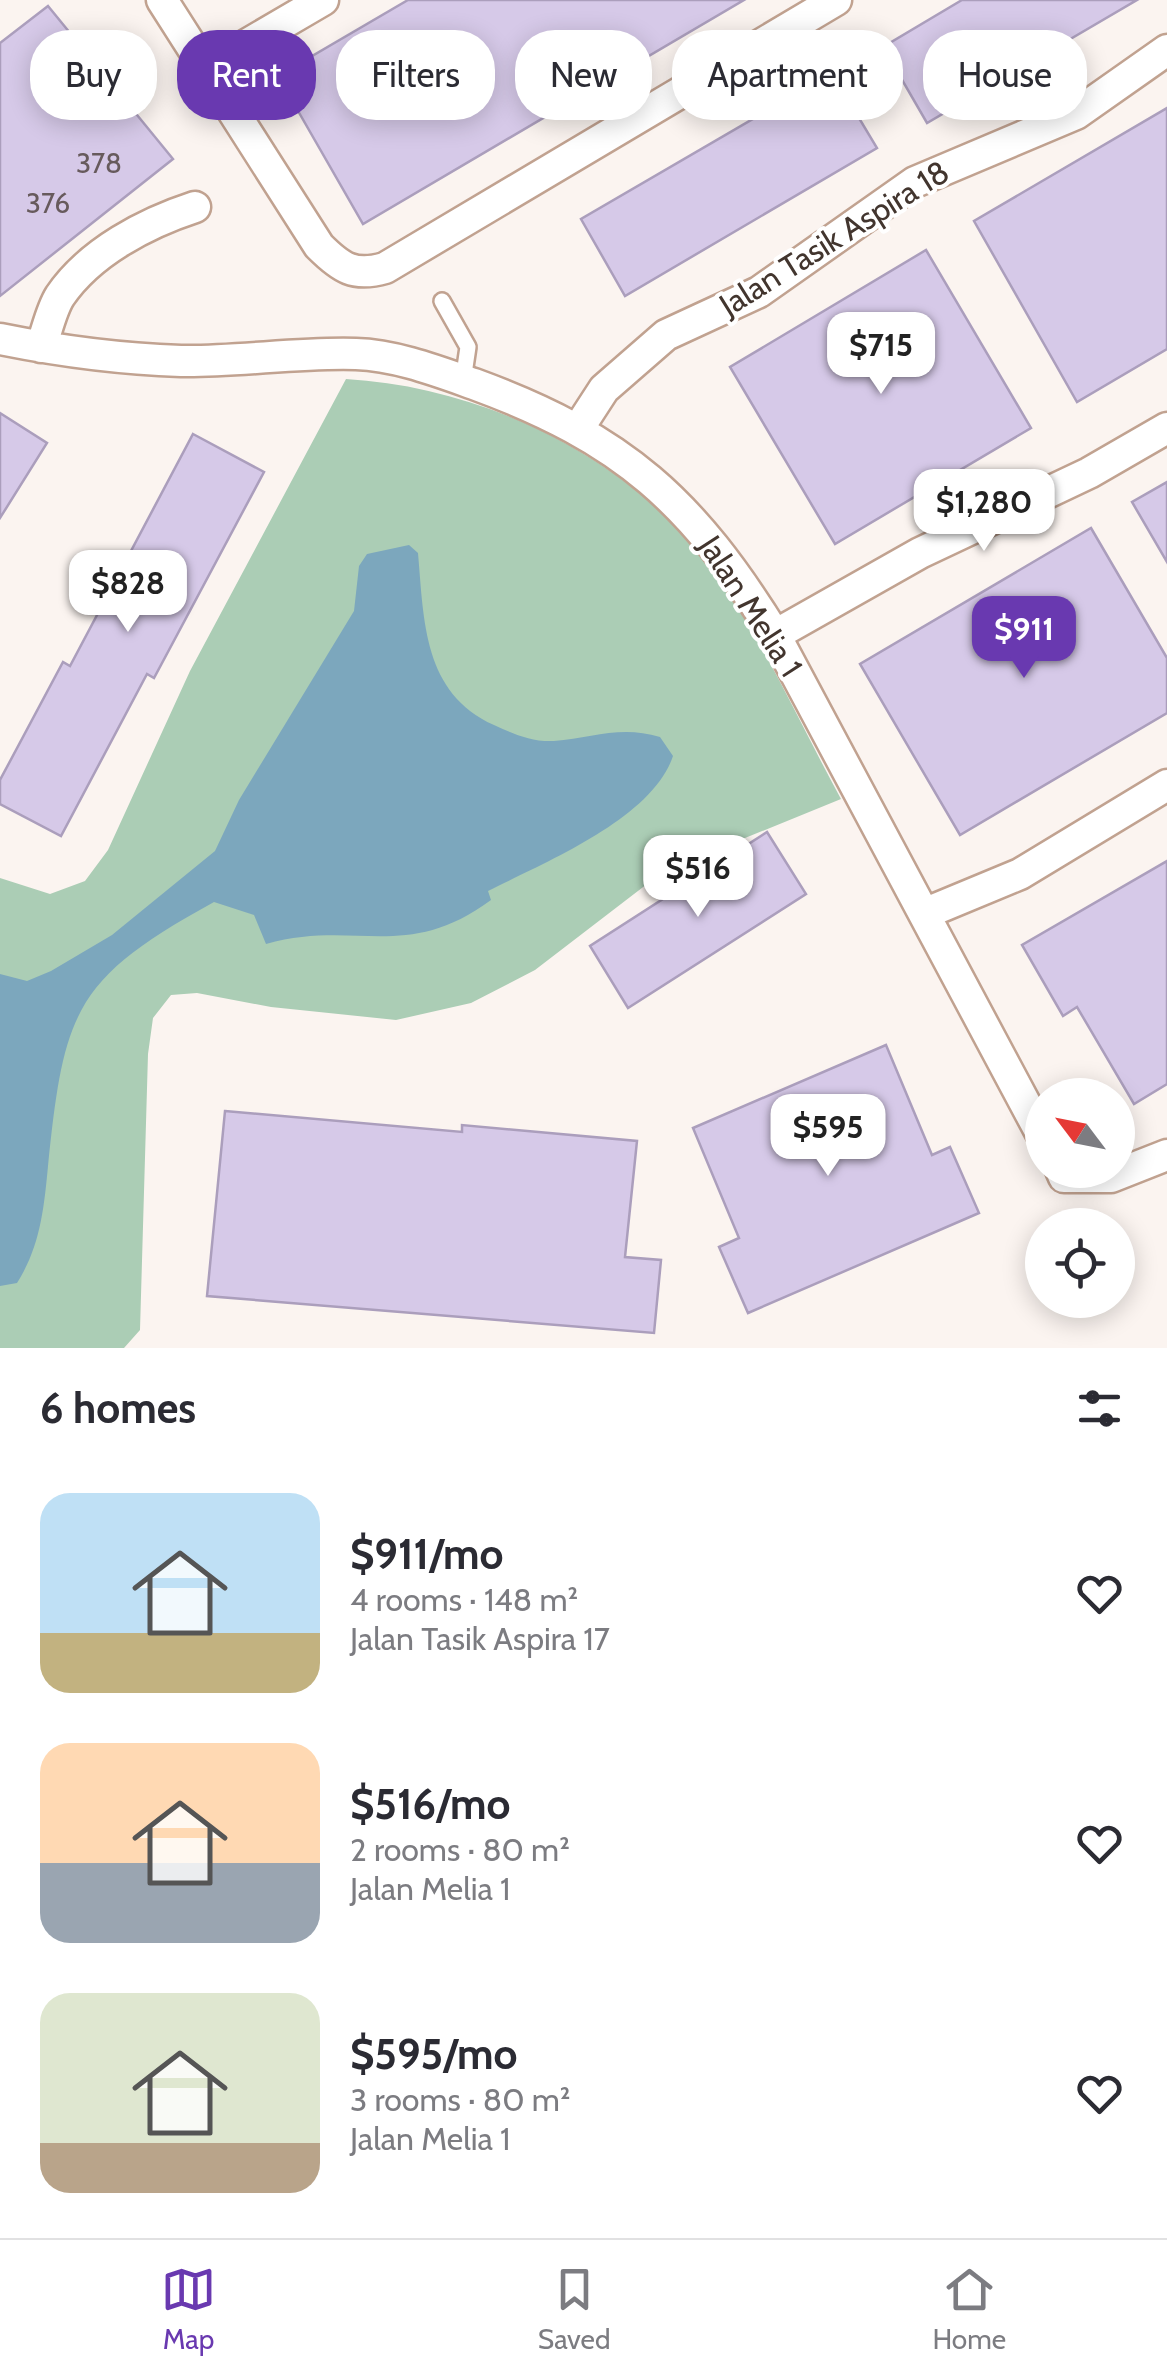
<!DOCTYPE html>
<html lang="en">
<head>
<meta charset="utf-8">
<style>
  :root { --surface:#fff; --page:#f7f7f7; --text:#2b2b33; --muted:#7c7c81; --line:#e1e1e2; --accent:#6939b0 }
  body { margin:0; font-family:Cabin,sans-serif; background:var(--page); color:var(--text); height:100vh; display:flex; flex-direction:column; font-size:38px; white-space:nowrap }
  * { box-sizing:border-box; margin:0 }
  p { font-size:32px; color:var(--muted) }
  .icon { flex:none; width:55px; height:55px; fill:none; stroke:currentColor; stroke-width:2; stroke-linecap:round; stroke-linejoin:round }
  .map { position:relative; height:1348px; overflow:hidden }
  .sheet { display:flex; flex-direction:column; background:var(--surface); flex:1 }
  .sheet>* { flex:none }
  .banner { position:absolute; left:30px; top:30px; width:1108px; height:90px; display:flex; gap:20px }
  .needle { width:65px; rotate:302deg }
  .controls { position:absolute; left:1025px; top:1078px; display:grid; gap:20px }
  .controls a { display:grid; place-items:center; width:110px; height:110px; border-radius:50%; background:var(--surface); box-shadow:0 5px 25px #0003; font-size:50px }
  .price { position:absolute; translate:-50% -85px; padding:0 22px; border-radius:20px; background:#fff; color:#222; font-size:32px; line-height:65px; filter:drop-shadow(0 2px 5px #0008) }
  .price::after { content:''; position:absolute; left:50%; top:60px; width:30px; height:22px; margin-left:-15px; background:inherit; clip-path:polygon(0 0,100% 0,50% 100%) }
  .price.active { background:var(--accent); color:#fff }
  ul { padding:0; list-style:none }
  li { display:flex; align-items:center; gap:30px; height:250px; padding:0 40px }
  li span { display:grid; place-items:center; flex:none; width:280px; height:200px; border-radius:30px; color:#555 }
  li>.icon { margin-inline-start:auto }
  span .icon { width:120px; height:120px; fill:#fffc; stroke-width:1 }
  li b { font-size:42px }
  h2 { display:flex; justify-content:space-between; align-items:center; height:120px; padding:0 40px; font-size:42px }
  .tag { padding:0 35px; border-radius:40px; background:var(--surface); box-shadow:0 5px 25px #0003; font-size:35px; line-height:90px }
  .tag.active { background:var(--accent); color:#fff }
  .dock { display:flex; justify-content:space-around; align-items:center; height:140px; border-top:2px solid var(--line); background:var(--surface); font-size:28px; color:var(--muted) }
  .dock a { display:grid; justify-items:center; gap:5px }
  .dock .active { color:var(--accent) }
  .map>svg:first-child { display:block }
  .green { fill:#abcdb5 }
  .water { fill:#7ca7bd }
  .building { fill:#d6c9e8; stroke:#ab9ebc; stroke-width:2.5 }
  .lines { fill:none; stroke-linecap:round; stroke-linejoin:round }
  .lane-casing { stroke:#c1a290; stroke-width:20 }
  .street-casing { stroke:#c1a290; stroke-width:35 }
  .lane { stroke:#fff; stroke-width:15 }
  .street { stroke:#fff; stroke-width:30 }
  .labels { text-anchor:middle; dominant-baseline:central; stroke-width:8; stroke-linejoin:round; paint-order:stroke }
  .number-label { font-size:28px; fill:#675a5c }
  .street-label { font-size:32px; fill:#42352e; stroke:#fff }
</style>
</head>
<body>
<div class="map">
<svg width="1167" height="1348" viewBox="0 0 1167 1348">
  <rect width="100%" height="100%" fill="#fbf4f0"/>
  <path class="green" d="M346,379C486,387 637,460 719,578C766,646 801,726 841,799L664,871L535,970L471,1003L396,1020L271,1007L197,993L171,995L153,1018L148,1054L140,1330L124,1348H0V878L50,894L85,881L108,850L190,671Z"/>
  <path class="water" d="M409,545L418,553C424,621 423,693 494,725C514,734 531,742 554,741C592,738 621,725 660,737L673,756C652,819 545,862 488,891L491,900C406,963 355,919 266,944L254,915L214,902C74,979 64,1011 48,1166C44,1209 40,1247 17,1283L0,1286V974L27,981L51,971L112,935L215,851L239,800L354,611L359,566L367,554Z"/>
  <path class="building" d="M408,0H744L363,224L278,76Z
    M962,0H1137L927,123L883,47Z
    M48,6L173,159L0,296V43Z
    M832,73L877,148L625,296L581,219Z
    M1167,108V349L1077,402L974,221Z
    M926,250L1031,428L835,544L730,367Z
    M0,413L47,443L0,518Z
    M193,434L264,472L154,678L147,674L61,836L0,804V780L63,662L70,666Z
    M1167,482V562L1132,502Z
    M1091,528L1167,658V713L960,835L860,664Z
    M767,832L806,894L628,1008L590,946Z
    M1167,861V1084L1134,1104L1077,1007L1063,1016L1022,945Z
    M886,1045L932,1155L950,1147L979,1213L748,1313L719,1247L739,1238L693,1128Z
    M225,1111L462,1132V1125L637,1141L625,1257L661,1260L654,1333L207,1296Z"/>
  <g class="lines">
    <defs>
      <path id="lane" d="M442,301L468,347L463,381"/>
      <path id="street" d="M162,0L319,246C341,268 354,277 385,268L836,0
        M205,69L323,0
        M0,339C59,351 120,359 181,361C239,362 298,352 356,354C395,355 437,371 474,384C624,439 692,501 775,635L1042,1135
        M41,347C47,331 51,310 60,296C90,252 146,223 195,207
        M578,429L604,389L666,335L759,292L915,182L1076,114L1167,50
        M775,635L920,553L1089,473L1167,428
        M926,913L1020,874L1167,785
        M1061,1170L1064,1177H1111L1167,1155"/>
    </defs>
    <use href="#lane" class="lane-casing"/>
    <use href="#street" class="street-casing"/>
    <use href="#lane" class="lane"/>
    <use href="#street" class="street"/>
  </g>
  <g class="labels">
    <g class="number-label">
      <text x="99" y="163">378</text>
      <text x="48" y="203">376</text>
    </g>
    <g class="street-label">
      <text transform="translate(834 238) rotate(-32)">Jalan Tasik Aspira 18</text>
      <text transform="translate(751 606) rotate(57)">Jalan Melia 1</text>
    </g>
  </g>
</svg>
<div class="controls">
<a><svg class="needle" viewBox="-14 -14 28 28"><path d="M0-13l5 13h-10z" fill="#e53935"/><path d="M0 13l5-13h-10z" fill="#7c7c81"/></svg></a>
<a><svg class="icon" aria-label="locate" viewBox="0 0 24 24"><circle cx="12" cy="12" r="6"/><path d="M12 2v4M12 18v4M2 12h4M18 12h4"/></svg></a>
</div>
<b class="price" style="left:881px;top:397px">$715</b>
<b class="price" style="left:984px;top:554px">$1,280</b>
<b class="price" style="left:128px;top:635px">$828</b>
<b class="price active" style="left:1024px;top:681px">$911</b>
<b class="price" style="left:698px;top:920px">$516</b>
<b class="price" style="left:828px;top:1179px">$595</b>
<div class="banner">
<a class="tag">Buy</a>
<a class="tag active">Rent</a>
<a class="tag">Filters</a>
<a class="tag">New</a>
<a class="tag">Apartment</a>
<a class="tag">House</a>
</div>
</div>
<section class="sheet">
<h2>6 homes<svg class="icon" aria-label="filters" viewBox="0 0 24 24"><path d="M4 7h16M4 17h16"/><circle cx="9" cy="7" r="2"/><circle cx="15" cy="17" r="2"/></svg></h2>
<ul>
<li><span style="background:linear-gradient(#bfe0f5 70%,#c2b280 0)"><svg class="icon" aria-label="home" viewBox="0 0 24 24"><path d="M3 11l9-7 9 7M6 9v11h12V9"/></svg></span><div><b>$911/mo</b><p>4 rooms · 148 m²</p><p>Jalan Tasik Aspira 17</p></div><svg class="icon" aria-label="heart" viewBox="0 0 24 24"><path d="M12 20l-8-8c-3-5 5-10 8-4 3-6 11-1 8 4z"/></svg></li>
<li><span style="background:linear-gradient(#ffd9b3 60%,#9aa5b1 0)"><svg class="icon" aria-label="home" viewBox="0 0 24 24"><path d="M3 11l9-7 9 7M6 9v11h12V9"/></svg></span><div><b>$516/mo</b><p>2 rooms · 80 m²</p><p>Jalan Melia 1</p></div><svg class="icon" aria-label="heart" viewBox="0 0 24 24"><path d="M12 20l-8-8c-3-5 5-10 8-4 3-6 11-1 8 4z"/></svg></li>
<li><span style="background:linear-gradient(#dfe7d0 75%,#b9a48a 0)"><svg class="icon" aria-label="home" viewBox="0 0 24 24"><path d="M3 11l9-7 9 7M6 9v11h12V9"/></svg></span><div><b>$595/mo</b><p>3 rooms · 80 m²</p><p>Jalan Melia 1</p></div><svg class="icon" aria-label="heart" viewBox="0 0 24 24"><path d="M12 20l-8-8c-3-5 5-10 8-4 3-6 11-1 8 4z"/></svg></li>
</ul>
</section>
<nav class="dock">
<a class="active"><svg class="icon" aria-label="map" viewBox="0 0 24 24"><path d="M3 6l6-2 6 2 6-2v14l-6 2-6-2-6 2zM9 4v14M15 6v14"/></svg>Map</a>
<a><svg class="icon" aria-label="saved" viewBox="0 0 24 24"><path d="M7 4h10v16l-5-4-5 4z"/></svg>Saved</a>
<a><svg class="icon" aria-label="home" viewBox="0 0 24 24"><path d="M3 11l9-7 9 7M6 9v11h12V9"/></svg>Home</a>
</nav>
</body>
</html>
